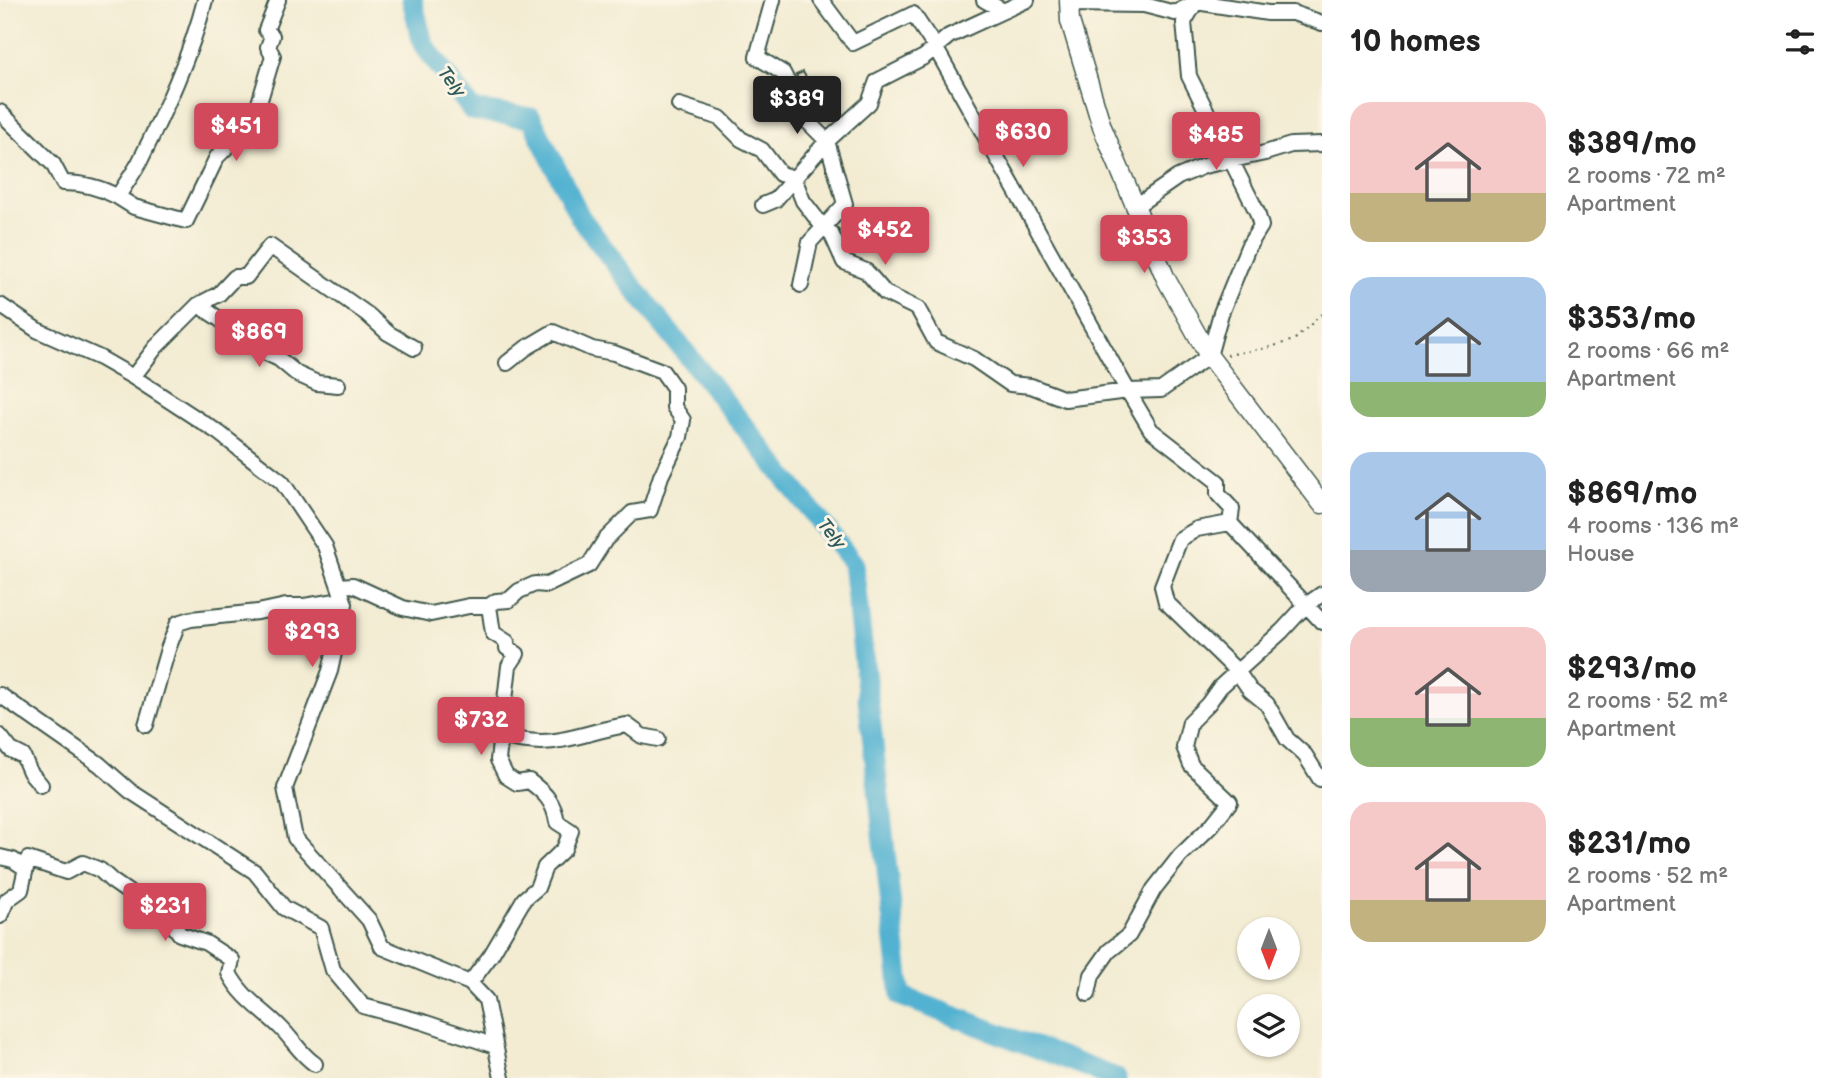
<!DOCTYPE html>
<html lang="en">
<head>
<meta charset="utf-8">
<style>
  :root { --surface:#fff; --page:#f6f6f6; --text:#222; --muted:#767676; --accent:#d1495b }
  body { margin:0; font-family:"Balsamiq Sans",sans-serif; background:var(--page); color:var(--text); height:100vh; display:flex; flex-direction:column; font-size:26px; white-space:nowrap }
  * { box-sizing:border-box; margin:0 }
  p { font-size:23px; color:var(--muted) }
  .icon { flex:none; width:38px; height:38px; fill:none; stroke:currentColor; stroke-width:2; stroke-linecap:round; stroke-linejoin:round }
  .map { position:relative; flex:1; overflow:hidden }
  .details { display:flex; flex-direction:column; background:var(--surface); width:525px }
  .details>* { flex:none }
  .needle { width:46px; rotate:180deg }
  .controls { position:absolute; left:1237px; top:917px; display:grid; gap:14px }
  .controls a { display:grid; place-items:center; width:63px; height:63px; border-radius:50%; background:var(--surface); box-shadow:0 2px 5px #0004; font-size:35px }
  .price { position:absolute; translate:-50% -60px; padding:0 16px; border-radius:7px; background:var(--accent); color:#fff; font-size:23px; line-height:46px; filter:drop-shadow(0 2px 4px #0008) }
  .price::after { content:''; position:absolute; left:50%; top:42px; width:21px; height:16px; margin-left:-10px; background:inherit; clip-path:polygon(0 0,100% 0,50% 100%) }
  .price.active { background:#222; color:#fff }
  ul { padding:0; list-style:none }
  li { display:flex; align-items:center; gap:21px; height:175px; padding:0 28px }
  li span { display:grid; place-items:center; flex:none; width:196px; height:140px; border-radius:21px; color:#555 }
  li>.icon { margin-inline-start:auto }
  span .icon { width:84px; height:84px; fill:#fffc; stroke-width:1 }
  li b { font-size:30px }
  h2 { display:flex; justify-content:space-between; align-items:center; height:84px; padding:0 28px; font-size:30px }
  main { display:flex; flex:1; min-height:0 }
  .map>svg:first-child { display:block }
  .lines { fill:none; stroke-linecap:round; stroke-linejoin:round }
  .river { stroke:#53b2d1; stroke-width:21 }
  .building { fill:url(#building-cross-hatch) }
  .minor-casing { stroke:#3f574c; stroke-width:18 }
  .tertiary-casing { stroke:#3f574c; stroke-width:21 }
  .path { stroke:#3f574c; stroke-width:2; stroke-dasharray:2 5; stroke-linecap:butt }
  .minor { stroke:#fff; stroke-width:14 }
  .tertiary { stroke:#fff; stroke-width:18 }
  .labels { text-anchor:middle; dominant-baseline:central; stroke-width:6; stroke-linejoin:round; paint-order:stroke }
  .water-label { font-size:19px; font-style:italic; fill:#2c5a5b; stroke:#fcf5e5 }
</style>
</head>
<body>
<main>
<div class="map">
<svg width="1322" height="1078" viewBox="0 0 1322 1078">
  <defs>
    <pattern id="building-cross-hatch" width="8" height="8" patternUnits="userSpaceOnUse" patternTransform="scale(1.75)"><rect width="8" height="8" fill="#e3a9be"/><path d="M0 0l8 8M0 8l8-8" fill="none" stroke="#b78b9b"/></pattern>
  </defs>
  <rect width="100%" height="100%" fill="#fcf5e5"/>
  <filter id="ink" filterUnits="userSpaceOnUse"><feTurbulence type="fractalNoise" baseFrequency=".0143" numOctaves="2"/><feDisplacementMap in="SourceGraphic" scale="14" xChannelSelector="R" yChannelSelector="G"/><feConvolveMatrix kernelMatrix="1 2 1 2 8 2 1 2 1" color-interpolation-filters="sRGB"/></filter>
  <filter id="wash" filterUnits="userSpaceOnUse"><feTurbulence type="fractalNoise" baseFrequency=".00686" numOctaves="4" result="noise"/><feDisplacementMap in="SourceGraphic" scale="28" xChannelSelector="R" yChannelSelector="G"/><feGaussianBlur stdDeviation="1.57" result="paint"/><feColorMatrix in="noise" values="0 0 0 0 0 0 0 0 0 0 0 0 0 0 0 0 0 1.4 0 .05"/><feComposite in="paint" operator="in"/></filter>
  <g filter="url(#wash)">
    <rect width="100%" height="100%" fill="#f3ecd3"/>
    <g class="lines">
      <path class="river" d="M412,0L423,44L472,110L531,118L580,217L630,283L853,563L901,996L1116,1078"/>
    </g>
    <g id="blocks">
      <path class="building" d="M803,72L811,86L803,90L796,75Z"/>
    </g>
  </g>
  <g filter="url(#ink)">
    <use href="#blocks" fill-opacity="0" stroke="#3f574c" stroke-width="2"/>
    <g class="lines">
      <defs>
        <path id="minor" d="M773,0L757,57L783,73L807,121L827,141L845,204L810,242L801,285
          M821,0L853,43L913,14L935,47L1128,391L1161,390L1209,356L1221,313L1248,247L1261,226L1257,212L1189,76L1184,22L1197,0
          M984,0L1002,10
          M1069,4L1144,5L1175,13L1196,2L1268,13H1293L1322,23
          M679,105L720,118L741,139L762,150L780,174L794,178L803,201L823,227L831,233L844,262L866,271L885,293L918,309L936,342L974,359L1010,384L1031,386L1065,399L1128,391L1151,430L1218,482V494L1232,509L1230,523L1322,622
          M0,112L53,164L63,183C84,183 100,187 118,197C124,185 134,173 140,161C165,110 191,55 205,0
          M118,197L134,207L186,221L217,157L254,120L273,56L268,47L272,36L266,30L278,0
          M763,205L775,200L827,141L869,103L877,81L924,57L949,36L1027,0
          M1136,206L1178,177L1204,166L1265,153L1291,145L1322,144
          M0,305L37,330L100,358L133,377L219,433L282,482L325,546L345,604L330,671L285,788L295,838L369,920L382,947L470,983L486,1000L502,1078
          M198,305L218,318L258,349L279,359L297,374L317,383L338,385
          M133,377L156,347L198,305L219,294L235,277H246L270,246L367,314L388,333L414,348
          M1230,523L1197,529L1180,539L1162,586L1166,602L1237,671L1250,690L1267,704L1287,739L1305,755L1320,779
          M339,586L353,585L403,608L431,614L469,606H489L493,633L507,642V648L517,654L509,666L498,760L506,776L517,783L529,781C545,793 554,802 557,822L571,831L564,849L545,867L537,888L524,899L491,955L470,983
          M489,606L496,601L509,600L519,591L535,584L547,585L589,565L605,540L632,513L650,510L661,476L680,437L683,420L674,407V388L662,371L614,353L592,349L553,332L526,348L507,363
          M0,695L99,764L130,791L255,872L284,908L321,928L333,970L363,1006L423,1022L495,1046
          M146,725L168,649L178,623L191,619L258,612L286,606H304L336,601L345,604
          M0,736L11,750L23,756L30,772L41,785
          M501,736C520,741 542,744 561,740C584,736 604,728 627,725L642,736L658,739
          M0,857L13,860L25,868
          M0,916L7,900L21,890L28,859L66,872L83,863L100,870L112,881L171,922L180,934L206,943L232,960L229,973C241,997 263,1010 281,1028C293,1040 301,1055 315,1064
          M1088,994L1092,975L1109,951L1129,935L1154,889L1180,856L1211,826L1230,802L1191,765L1184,747L1190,722L1208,704L1220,687L1282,631L1306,605L1322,594"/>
        <path id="tertiary" d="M1069,0L1070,21L1102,127L1166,279L1209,356L1322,504"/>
      </defs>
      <use href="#minor" class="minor-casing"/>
      <use href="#tertiary" class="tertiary-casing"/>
      <path class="path" d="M1227,355L1267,348L1294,340L1322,314"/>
      <use href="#minor" class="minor"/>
      <use href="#tertiary" class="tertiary"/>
    </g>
  </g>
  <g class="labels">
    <g class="water-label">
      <text transform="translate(451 82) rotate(53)">Tely</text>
      <text transform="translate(831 534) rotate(52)">Tely</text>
    </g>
  </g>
</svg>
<div class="controls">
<a><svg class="needle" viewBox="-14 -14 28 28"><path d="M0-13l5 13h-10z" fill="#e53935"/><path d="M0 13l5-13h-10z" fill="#767676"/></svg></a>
<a><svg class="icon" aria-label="layers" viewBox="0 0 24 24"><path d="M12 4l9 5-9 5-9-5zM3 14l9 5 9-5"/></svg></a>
</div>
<b class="price active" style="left:797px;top:136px">$389</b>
<b class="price" style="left:236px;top:163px">$451</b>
<b class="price" style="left:1023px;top:169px">$630</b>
<b class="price" style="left:1216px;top:172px">$485</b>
<b class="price" style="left:885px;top:267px">$452</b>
<b class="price" style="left:1144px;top:275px">$353</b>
<b class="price" style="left:259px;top:369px">$869</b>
<b class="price" style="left:312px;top:669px">$293</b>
<b class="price" style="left:481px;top:757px">$732</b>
<b class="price" style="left:165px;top:943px">$231</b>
</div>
<section class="details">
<h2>10 homes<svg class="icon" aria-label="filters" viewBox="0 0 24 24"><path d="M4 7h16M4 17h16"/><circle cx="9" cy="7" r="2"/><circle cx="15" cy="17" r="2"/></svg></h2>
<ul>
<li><span style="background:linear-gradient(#f6c9c9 65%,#c2b280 0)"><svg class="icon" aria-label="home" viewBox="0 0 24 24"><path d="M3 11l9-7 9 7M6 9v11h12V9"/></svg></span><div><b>$389/mo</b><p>2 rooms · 72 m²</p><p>Apartment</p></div></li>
<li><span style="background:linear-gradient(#a9c7e8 75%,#8fb573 0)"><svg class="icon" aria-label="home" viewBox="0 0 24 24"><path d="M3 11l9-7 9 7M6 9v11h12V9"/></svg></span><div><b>$353/mo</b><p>2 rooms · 66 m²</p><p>Apartment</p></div></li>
<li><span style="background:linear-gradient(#a9c7e8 70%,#9aa5b1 0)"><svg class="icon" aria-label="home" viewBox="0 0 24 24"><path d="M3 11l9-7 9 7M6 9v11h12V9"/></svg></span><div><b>$869/mo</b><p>4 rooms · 136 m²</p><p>House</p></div></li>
<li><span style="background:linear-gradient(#f6c9c9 65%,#8fb573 0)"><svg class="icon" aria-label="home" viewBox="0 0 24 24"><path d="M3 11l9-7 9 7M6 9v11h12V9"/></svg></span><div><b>$293/mo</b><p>2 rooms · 52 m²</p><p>Apartment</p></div></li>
<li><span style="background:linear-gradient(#f6c9c9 70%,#c2b280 0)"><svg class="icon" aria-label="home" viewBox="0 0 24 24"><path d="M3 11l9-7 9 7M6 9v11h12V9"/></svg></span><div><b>$231/mo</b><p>2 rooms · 52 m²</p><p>Apartment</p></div></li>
</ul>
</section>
</main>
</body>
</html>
